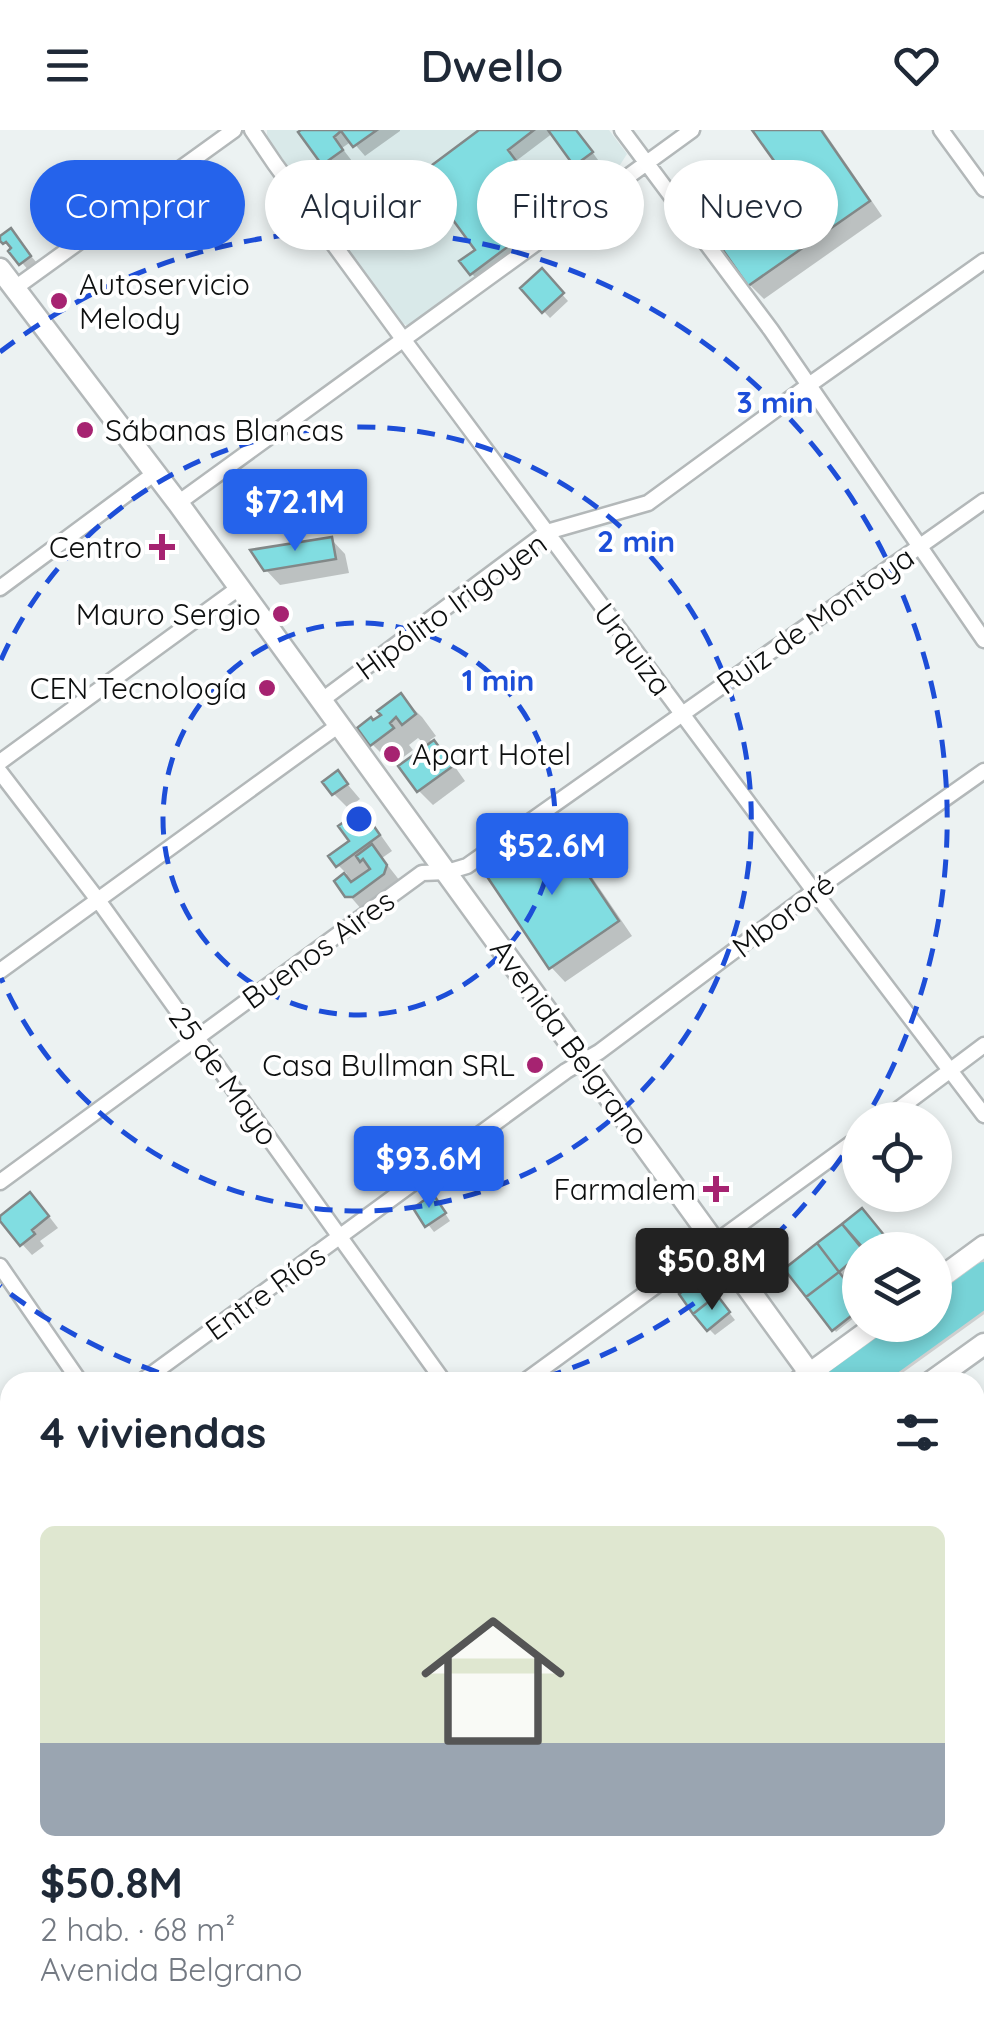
<!DOCTYPE html>
<html lang="es">
<head>
<meta charset="utf-8">
<style>
  :root { --surface:#fff; --page:#f6f6f7; --text:#1f2937; --muted:#747a83; --line:#e0e1e3; --accent:#2563eb }
  body { margin:0; font-family:Quicksand,sans-serif; background:var(--page); color:var(--text); height:100vh; display:flex; flex-direction:column; font-size:38px; white-space:nowrap }
  * { box-sizing:border-box; margin:0 }
  p { font-size:32px; color:var(--muted) }
  .icon { flex:none; width:55px; height:55px; fill:none; stroke:currentColor; stroke-width:2; stroke-linecap:round; stroke-linejoin:round }
  .map { position:relative; flex:1; overflow:hidden }
  .panel { position:absolute; left:0px; top:1242px; width:985px; height:672px; display:flex; flex-direction:column; background:var(--surface); border-radius:30px 30px 0 0; box-shadow:0 5px 15px #0003 }
  .panel>* { flex:none }
  .guide { position:absolute; left:30px; top:30px; width:925px; height:90px; display:flex; gap:20px }
  .buttons { position:absolute; left:842px; top:972px; display:grid; gap:20px }
  .buttons a { display:grid; place-items:center; width:110px; height:110px; border-radius:50%; background:var(--surface); box-shadow:0 5px 15px #0003; font-size:50px }
  .price { position:absolute; translate:-50% -85px; padding:0 22px; border-radius:10px; background:var(--accent); color:#fff; font-size:32px; line-height:65px; filter:drop-shadow(0 2px 5px #0008) }
  .price::after { content:''; position:absolute; left:50%; top:60px; width:30px; height:22px; margin-left:-15px; background:inherit; clip-path:polygon(0 0,100% 0,50% 100%) }
  .price.on { background:#222; color:#fff }
  ul { padding:0; list-style:none }
  li { display:grid; align-content:center; gap:20px; height:530px; padding:0 40px }
  li+li { border-top:2px solid var(--line) }
  li span { display:grid; place-items:center; height:310px; border-radius:15px; color:#555 }
  li>.icon { margin-inline-start:auto }
  span .icon { width:180px; height:180px; fill:#fffc; stroke-width:1 }
  li b { font-size:42px }
  h2 { display:flex; justify-content:space-between; align-items:center; height:120px; padding:0 40px; font-size:42px }
  .pill { padding:0 35px; border-radius:45px; background:var(--surface); box-shadow:0 5px 15px #0003; font-size:35px; line-height:90px }
  .pill.on { background:var(--accent); color:#fff }
  header { display:flex; justify-content:space-between; align-items:center; height:130px; padding:0 40px; background:var(--surface); font-size:45px; font-weight:600 }
  .map>svg:first-child { display:block }
  .built { fill:#d9e9e9 }
  .shadow { fill:#0003 }
  .building { fill:#81dde1; stroke:#828888; stroke-width:2.5 }
  .lines { fill:none; stroke-linecap:round; stroke-linejoin:round }
  .minor-casing { stroke:#b3b8b9; stroke-width:19 }
  .secondary-casing { stroke:#b3b8b9; stroke-width:25 }
  .primary-casing { stroke:#cfcfcf; stroke-width:28 }
  .minor { stroke:#fff; stroke-width:14 }
  .secondary { stroke:#fff; stroke-width:20 }
  .primary { stroke:#77d3d7; stroke-width:22 }
  .ring { fill:none; stroke:#1d4ed8; stroke-width:5; stroke-dasharray:18 12 }
  .poi-dot { fill:#a62371; stroke:#fff; stroke-width:4 }
  .labels { text-anchor:middle; dominant-baseline:central; stroke-width:8; stroke-linejoin:round; paint-order:stroke }
  .poi-label { font-size:30px; fill:#0d0f0f; stroke:#fff; text-anchor:end }
  .street-label { font-size:30px; fill:#0d0f0f; stroke:#fff }
  .centre { fill:#1d4ed8; stroke:#fff; stroke-width:5 }
  .ring-label { font-size:30px; text-anchor:middle; font-weight:bold; fill:#1d4ed8; stroke:#fff; stroke-width:8; stroke-linejoin:round; paint-order:stroke }
</style>
</head>
<body>
<header><svg class="icon" aria-label="menu" viewBox="0 0 24 24"><path d="M4 6h16M4 12h16M4 18h16"/></svg>Dwello<svg class="icon" aria-label="heart" viewBox="0 0 24 24"><path d="M12 20l-8-8c-3-5 5-10 8-4 3-6 11-1 8 4z"/></svg></header>
<div class="map">
<svg width="984" height="1913" viewBox="0 0 984 1913">
  <rect width="100%" height="100%" fill="#ecf2f2"/>
  <path class="built" d="M267,0H609L627,24L613,46L409,196L398,192L267,10Z"/>
  <path class="shadow" d="M306,0H400V1L365,26L352,11L342,18L352,31L334,44L324,34Z
    M483,0H576L601,34L587,45L553,3L516,31L550,77L589,48L599,59L482,154L472,144L478,120L449,81L440,88L412,53Z
    M755,0H823L882,86L764,169L750,155L769,69L782,60L780,36Z
    M10,102L44,141L35,148L1,108Z
    M542,142L568,171L550,188L523,159Z
    M331,409L345,424L349,443L280,455L266,440Z
    M400,566L422,587L436,606L430,610L448,627L465,651L433,675L419,661L402,637L428,617L418,608L409,615L413,620L393,635L372,614L374,593Z
    M338,643L360,669L348,678L334,664Z
    M361,682L375,697L392,721L382,728L400,751L362,780L337,751L347,744L338,735L352,712Z
    M556,700L570,715L632,806L565,852L551,837Z
    M439,1074L450,1091L434,1102L416,1079Z
    M41,1076L58,1098L40,1111L44,1116L32,1125L22,1114Z
    M862,1081L888,1112L879,1120H860V1136L844,1149L860,1172V1183L836,1202L787,1139Z
    M712,1161L735,1190L715,1205L709,1199Z
    M975,1317L984,1330V1358L975,1365Z
    M976,1821L984,1829L983,1864L975,1856Z"/>
  <path class="building" d="M301,0H377L353,17L341,1L334,7L343,20L322,35L298,2Z
    M479,0H534L508,20L549,75L589,45L594,52L470,145L459,131L475,120L439,71L427,79L408,53Z
    M548,0H576L593,22L574,36Z
    M752,0H821L870,71L748,156L709,100L764,61L768,66L779,59L767,42L777,35Z
    M11,98L31,126L19,135L8,121L11,118L6,112L3,114L0,111V106Z
    M542,138L564,163L542,183L520,158Z
    M332,407L336,429L264,441L250,420Z
    M401,563L416,584L402,595L396,587L390,593L394,598L370,616L357,598L371,587L373,590L381,585L377,581Z
    M434,610L453,636L417,662L398,636Z
    M338,640L348,654L332,665L322,652Z
    M362,679L380,705L336,737L328,726L349,711L338,696Z
    M556,697L619,791L549,839L486,745Z
    M372,714L387,735L384,744L353,767H345L334,751L344,743L351,752L370,739L363,729L360,732L356,726Z
    M30,1062L49,1086L32,1100L35,1104L20,1116L0,1091V1086Z
    M433,1064L446,1083L425,1097L413,1078Z
    M862,1078L884,1105L865,1120L842,1094Z
    M842,1094L863,1120H860V1124L839,1142L817,1113Z
    M817,1113L839,1142L806,1167L784,1139Z
    M839,1142L860,1169V1179L832,1201L806,1167Z
    M696,1151L706,1152L717,1165L693,1184L679,1164Z
    M717,1165L730,1182L707,1201L693,1184Z
    M984,1376V1457L975,1445V1383Z
    M976,1818L984,1828V1852L975,1859Z"/>
  <g class="lines">
    <defs>
      <path id="minor" d="M252,0L275,34L403,209L814,761L984,985
        M622,0L771,200L984,510
        M941,0L984,59
        M15,158L234,0
        M178,373L692,0
        M0,458L155,343
        M322,570L547,402L648,373L809,255L984,131
        M0,632L240,457
        M0,642L98,770L444,1252
        M0,841L339,595
        M884,990L984,915
        M0,1052L422,743L447,742L467,736L984,371
        M0,1136L80,1252
        M141,1252L566,941L599,922L814,761L984,641
        M524,1252L860,1007
        M0,1356L10,1348
        M975,1623L984,1617
        M0,1635L10,1627
        M0,1725L10,1739
        M975,1899L984,1892
        M129,1905L135,1913
        M546,1905L551,1913
        M920,1905L926,1913
        M569,1913L580,1905
        M955,1913L966,1905"/>
      <path id="secondary" d="M0,139L178,373L816,1252
        M935,1152L984,1116
        M798,1252L876,1195
        M931,1252L984,1214
        M975,1470L984,1483
        M0,1830L10,1823
        M10,1913L22,1905"/>
      <path id="primary" d="M935,1179L984,1143
        M834,1252L913,1195
        M866,1252L984,1167
        M0,1857L10,1850
        M0,1879L10,1872"/>
    </defs>
    <use href="#minor" class="minor-casing"/>
    <use href="#secondary" class="secondary-casing"/>
    <use href="#primary" class="primary-casing"/>
    <use href="#minor" class="minor"/>
    <use href="#secondary" class="secondary"/>
    <use href="#primary" class="primary"/>
  </g>
  <g class="ring">
    <circle cx="359" cy="689" r="196"/>
    <path d="M1 530A392 392 0 1 1 1 848"/>
    <path d="M859 1001A589 589 0 0 1 531 1252M187 1252A589 589 0 0 1 0 1156M0 222A589 589 0 0 1 866 988"/>
  </g>
  <g class="poi-dot">
    <circle cx="59" cy="171" r="10"/>
    <circle cx="85" cy="300" r="10"/>
    <path d="M157 402h10v10h10v10h-10v10h-10v-10h-10v-10h10z"/>
    <circle cx="281" cy="484" r="10"/>
    <circle cx="267" cy="558" r="10"/>
    <circle cx="392" cy="624" r="10"/>
    <circle cx="535" cy="935" r="10"/>
    <path d="M711 1044h10v10h10v10h-10v10h-10v-10h-10v-10h10z"/>
  </g>
  <g class="labels">
    <g class="poi-label">
      <text x="79" y="154" text-anchor="start">Autoservicio<tspan x="79" dy="34">Melody</tspan></text>
      <text x="105" y="300" text-anchor="start">Sábanas Blancas</text>
      <text x="142" y="417">Centro</text>
      <text x="261" y="484">Mauro Sergio</text>
      <text x="247" y="558">CEN Tecnología</text>
      <text x="412" y="624" text-anchor="start">Apart Hotel</text>
      <text x="515" y="935">Casa Bullman SRL</text>
      <text x="696" y="1059">Farmalem</text>
    </g>
    <g class="street-label">
      <text transform="translate(451 476) rotate(-36)">Hipólito Irigoyen</text>
      <text transform="translate(815 490) rotate(-35)">Ruiz de Montoya</text>
      <text transform="translate(633 519) rotate(53)">Urquiza</text>
      <text transform="translate(783 785) rotate(-37)">Mbororé</text>
      <text transform="translate(318 819) rotate(-36)">Buenos Aires</text>
      <text transform="translate(570 912) rotate(54)">Avenida Belgrano</text>
      <text transform="translate(224 946) rotate(54)">25 de Mayo</text>
      <text transform="translate(265 1162) rotate(-36)">Entre Ríos</text>
    </g>
  </g>
  <circle cx="359" cy="689" r="15" class="centre"/>
  <g class="ring-label">
    <text x="775" y="283">3 min</text>
    <text x="636" y="422">2 min</text>
    <text x="498" y="561">1 min</text>
  </g>
</svg>
<div class="buttons">
<a><svg class="icon" aria-label="locate" viewBox="0 0 24 24"><circle cx="12" cy="12" r="6"/><path d="M12 2v4M12 18v4M2 12h4M18 12h4"/></svg></a>
<a><svg class="icon" aria-label="layers" viewBox="0 0 24 24"><path d="M12 4l9 5-9 5-9-5zM3 14l9 5 9-5"/></svg></a>
</div>
<b class="price" style="left:295px;top:424px">$72.1M</b>
<b class="price" style="left:552px;top:768px">$52.6M</b>
<b class="price" style="left:429px;top:1081px">$93.6M</b>
<b class="price on" style="left:712px;top:1183px">$50.8M</b>
<div class="guide">
<a class="pill on">Comprar</a>
<a class="pill">Alquilar</a>
<a class="pill">Filtros</a>
<a class="pill">Nuevo</a>
</div>
<section class="panel">
<h2>4 viviendas<svg class="icon" aria-label="filters" viewBox="0 0 24 24"><path d="M4 7h16M4 17h16"/><circle cx="9" cy="7" r="2"/><circle cx="15" cy="17" r="2"/></svg></h2>
<ul>
<li><span style="background:linear-gradient(#dfe7d0 70%,#9aa5b1 0)"><svg class="icon" aria-label="home" viewBox="0 0 24 24"><path d="M3 11l9-7 9 7M6 9v11h12V9"/></svg></span><div><b>$50.8M</b><p>2 hab. · 68 m²</p><p>Avenida Belgrano</p></div></li>
</ul>
</section>
</div>
</body>
</html>
